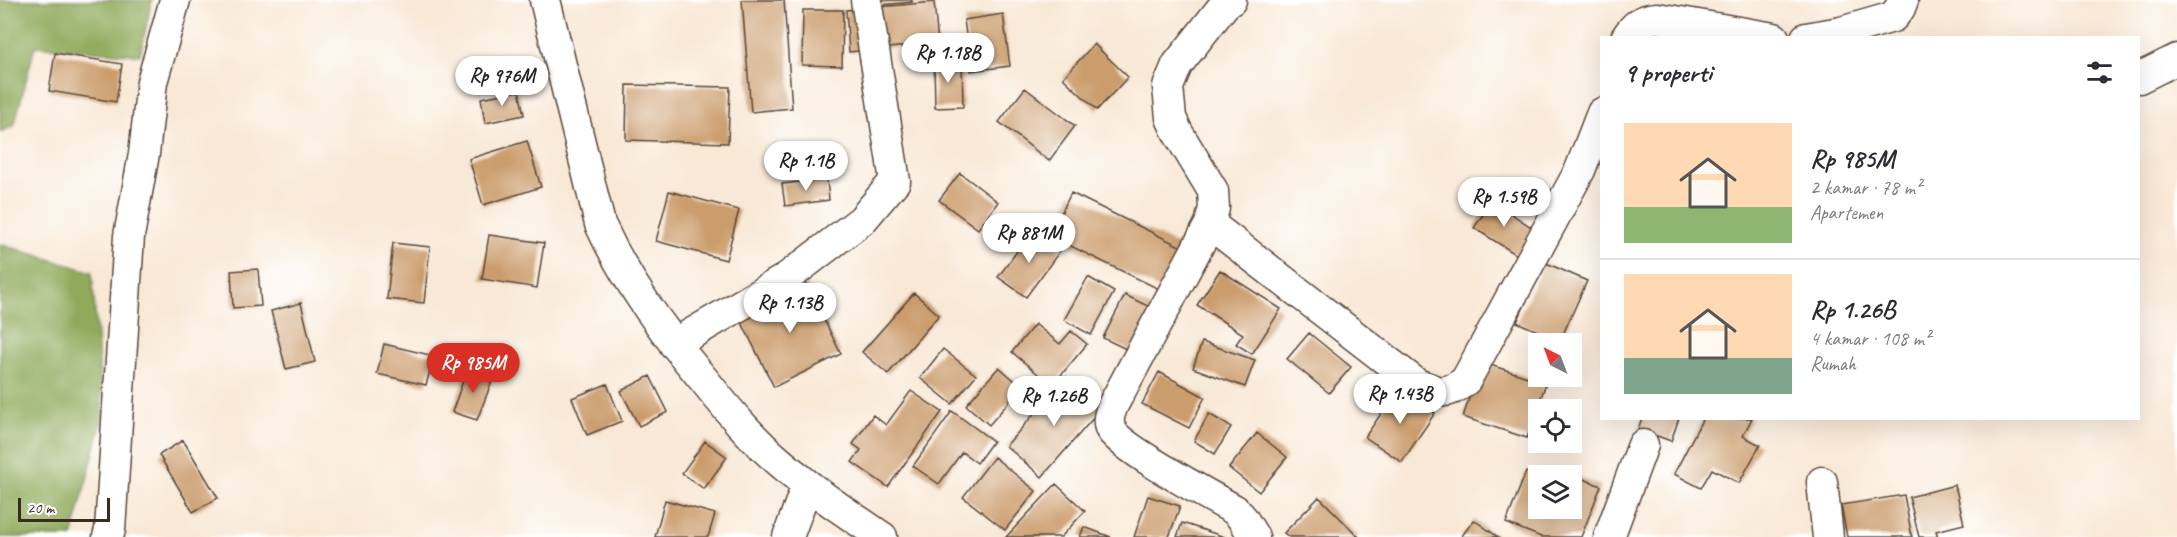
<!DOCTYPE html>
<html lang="id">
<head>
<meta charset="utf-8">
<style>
  :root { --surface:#fff; --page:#f2f2f3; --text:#2b2b33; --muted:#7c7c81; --line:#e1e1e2; --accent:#d93025 }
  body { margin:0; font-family:Caveat,sans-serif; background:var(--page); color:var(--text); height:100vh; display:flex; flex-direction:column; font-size:22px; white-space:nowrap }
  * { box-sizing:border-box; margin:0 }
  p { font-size:20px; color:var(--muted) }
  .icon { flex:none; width:33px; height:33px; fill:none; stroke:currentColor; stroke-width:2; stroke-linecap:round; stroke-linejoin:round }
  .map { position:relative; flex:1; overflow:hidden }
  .panel { position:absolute; left:1600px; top:36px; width:540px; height:384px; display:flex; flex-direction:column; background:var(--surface); border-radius:0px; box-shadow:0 6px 24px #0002 }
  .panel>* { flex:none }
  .needle { width:39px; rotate:318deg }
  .fabs { position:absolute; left:1528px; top:333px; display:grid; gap:12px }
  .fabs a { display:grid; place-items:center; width:54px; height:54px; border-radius:0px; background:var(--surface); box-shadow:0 6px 24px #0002; font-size:30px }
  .scale { position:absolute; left:18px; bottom:15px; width:92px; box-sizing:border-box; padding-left:6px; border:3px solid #3b2a1e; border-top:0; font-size:16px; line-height:21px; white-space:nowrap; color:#3b2a1e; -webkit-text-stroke:4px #fff; paint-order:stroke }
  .price { position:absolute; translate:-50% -51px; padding:0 14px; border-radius:21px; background:#fff; color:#222; font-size:20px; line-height:39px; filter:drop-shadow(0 2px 3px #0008) }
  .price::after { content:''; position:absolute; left:50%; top:36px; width:18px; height:14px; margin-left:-9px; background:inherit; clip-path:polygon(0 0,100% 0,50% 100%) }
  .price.selected { background:var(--accent); color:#fff }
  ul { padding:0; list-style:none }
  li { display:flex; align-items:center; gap:18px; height:150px; padding:0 24px }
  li+li { border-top:2px solid var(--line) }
  li span { display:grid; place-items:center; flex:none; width:168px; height:120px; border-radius:0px; color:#555 }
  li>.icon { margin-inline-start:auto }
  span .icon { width:72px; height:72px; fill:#fffc; stroke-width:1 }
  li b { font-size:26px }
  h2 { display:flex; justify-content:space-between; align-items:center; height:72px; padding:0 24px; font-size:26px }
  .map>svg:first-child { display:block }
  .forest { fill:#8faa5c; stroke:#656a3d; stroke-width:1.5 }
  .building { fill:#cb9c6c }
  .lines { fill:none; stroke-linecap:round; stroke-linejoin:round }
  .minor-casing { stroke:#574639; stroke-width:33 }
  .minor { stroke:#fff; stroke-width:30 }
</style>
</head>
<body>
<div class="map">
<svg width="2177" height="537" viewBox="0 0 2177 537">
  <rect width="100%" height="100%" fill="#fff"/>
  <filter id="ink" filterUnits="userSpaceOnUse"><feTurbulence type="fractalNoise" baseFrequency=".0167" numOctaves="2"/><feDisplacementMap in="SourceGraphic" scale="12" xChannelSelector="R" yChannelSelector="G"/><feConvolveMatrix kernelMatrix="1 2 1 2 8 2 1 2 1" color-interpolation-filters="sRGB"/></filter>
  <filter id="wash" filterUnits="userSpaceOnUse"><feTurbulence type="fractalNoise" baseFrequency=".008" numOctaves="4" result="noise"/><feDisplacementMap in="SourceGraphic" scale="24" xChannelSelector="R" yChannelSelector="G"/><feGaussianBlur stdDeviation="1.35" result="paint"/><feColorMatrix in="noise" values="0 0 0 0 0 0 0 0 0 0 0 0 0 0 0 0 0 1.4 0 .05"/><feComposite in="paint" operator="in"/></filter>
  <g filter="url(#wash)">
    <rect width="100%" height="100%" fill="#f8e8d5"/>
    <path class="forest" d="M0,0H152L140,55L35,46L14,126L0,132Z
      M0,244L92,272L103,417L72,537H0Z"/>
    <g id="blocks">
      <path class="building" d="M742,0H784L792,108L751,112Z
        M859,0H912V2L860,7Z
        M934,2L938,43L849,52L846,10Z
        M803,10H843L842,66L802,65Z
        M1003,14L1010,66L971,71L964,20Z
        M1094,44L1128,77L1097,110L1063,78Z
        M55,53L122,64L116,102L49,91Z
        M962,60L963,107L935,108L934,61Z
        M627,85L730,87L728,143L626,140Z
        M1025,88L1075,126L1049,161L999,122Z
        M519,91L524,115L485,123L481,98Z
        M527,141L541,187L483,205L469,159Z
        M960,173L998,202L978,229L939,200Z
        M827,179L829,200L785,206L782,184Z
        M669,191L739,210L726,260L656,241Z
        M1071,193L1186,249L1165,292L1050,236Z
        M1492,201L1534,229L1517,255L1474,228Z
        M1032,231L1060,251L1026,297L998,277Z
        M489,235L544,243L537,288L482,279Z
        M393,243L430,247L424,303L387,299Z
        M1544,262L1587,281L1560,341L1517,322Z
        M258,269L261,306L233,308L231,271Z
        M1220,270L1281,309L1252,354L1236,344L1243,334L1197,305Z
        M1088,277L1114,292L1091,335L1064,320Z
        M805,281L841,354L774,387L738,315Z
        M914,293L939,315L888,374L862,352Z
        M1125,295L1154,309L1132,352L1103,338Z
        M301,303L315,362L286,369L271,311Z
        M1035,324L1060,344L1071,331L1087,344L1052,386L1012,352Z
        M1309,333L1351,367L1329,393L1287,359Z
        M1202,342L1255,360L1245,387L1193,368Z
        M384,344L434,356L426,385L377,374Z
        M943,349L976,375L952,404L920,378Z
        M1481,362L1546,383L1527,438L1463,417Z
        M468,367L494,376L477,420L452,412Z
        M999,367L1022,387L989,425L966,405Z
        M1159,372L1205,397L1189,428L1142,404Z
        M650,376L668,412L639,426L621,391Z
        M1066,377L1102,408L1042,477L1006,446Z
        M607,384L622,421L587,435L572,398Z
        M1398,389L1435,413L1402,462L1365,437Z
        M911,391L942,412L888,487L852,462L861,450L853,444L873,415L886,425Z
        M952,411L993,441L977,463L962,452L939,484L913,466Z
        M1209,414L1231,427L1215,454L1194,441Z
        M1642,418H1679L1671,441L1638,429Z
        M1703,418H1752L1743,436L1760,445L1739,483L1712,469L1701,488L1674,474Z
        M1257,433L1287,457L1259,492L1229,468Z
        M183,440L218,498L193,512L159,455Z
        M705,441L727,457L704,489L682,473Z
        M994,457L1036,491L1005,530L963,497Z
        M1561,470L1601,486L1581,537H1541L1506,523L1526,472L1539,478V508H1572V476H1559Z
        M1056,484L1085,511L1061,537H1006Z
        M1955,485L1964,524L1936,531L1938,537H1919L1909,497Z
        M1904,495L1912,537H1847L1841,505Z
        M1148,496L1180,506L1169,537H1134Z
        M1319,497L1359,537H1289L1284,533Z
        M665,500L715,514L708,537H655Z
        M1474,520L1498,537H1461Z
        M1182,523L1225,537H1177Z
        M1084,527L1111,537H1080Z"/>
    </g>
  </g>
  <g filter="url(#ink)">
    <use href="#blocks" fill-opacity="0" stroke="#574639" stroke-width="1.5"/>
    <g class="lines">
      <defs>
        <path id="minor" d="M545,0L600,224C627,283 663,331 704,380C728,410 752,439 782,464C813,491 848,514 882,537
          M1231,0L1225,4L1177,65L1168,87L1171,118L1178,133L1213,191L1214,208L1210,224L1113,405C1110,412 1107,420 1110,428C1118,447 1212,497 1235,510L1243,519L1254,537
          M1626,38C1634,25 1642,19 1657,18L1774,38
          M1806,38L1841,32L1893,17L1900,8L1903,0
          M2139,78L2177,59
          M1210,224L1417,384C1438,393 1448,396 1466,380L1580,170L1602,113
          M674,344L785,279L862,220L895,181L866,0
          M1822,482L1828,537
          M108,537L110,530L129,236L144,154L152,82L175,0
          M788,537L807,485
          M1609,537L1643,445"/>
      </defs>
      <use href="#minor" class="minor-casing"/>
      <use href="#minor" class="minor"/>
    </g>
  </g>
</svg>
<div class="fabs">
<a><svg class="needle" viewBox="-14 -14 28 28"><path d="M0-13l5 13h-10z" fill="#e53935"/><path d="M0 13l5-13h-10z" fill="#7c7c81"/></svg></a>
<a><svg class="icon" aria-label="locate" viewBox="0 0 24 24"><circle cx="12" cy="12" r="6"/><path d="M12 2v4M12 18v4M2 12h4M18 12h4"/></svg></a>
<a><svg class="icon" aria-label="layers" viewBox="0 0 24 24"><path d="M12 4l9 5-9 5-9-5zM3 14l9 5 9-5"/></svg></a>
</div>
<div class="scale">20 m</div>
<b class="price" style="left:948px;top:84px">Rp 1.18B</b>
<b class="price" style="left:502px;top:107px">Rp 976M</b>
<b class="price" style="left:806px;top:192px">Rp 1.1B</b>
<b class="price" style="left:1504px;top:228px">Rp 1.59B</b>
<b class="price" style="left:1029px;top:264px">Rp 881M</b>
<b class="price" style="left:790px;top:334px">Rp 1.13B</b>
<b class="price selected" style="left:473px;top:394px">Rp 985M</b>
<b class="price" style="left:1400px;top:425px">Rp 1.43B</b>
<b class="price" style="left:1054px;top:427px">Rp 1.26B</b>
<section class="panel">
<h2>9 properti<svg class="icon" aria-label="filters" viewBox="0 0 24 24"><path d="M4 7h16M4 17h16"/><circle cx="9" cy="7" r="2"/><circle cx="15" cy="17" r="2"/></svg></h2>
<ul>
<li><span style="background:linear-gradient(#ffd9b3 70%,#8fb573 0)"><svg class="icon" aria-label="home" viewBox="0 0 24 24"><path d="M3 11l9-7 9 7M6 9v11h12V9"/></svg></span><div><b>Rp 985M</b><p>2 kamar · 78 m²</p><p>Apartemen</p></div></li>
<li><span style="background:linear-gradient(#ffd9b3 70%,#7fa58c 0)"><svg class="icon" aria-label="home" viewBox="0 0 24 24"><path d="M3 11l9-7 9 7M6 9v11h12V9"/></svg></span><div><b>Rp 1.26B</b><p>4 kamar · 108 m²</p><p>Rumah</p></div></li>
</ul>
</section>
</div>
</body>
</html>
